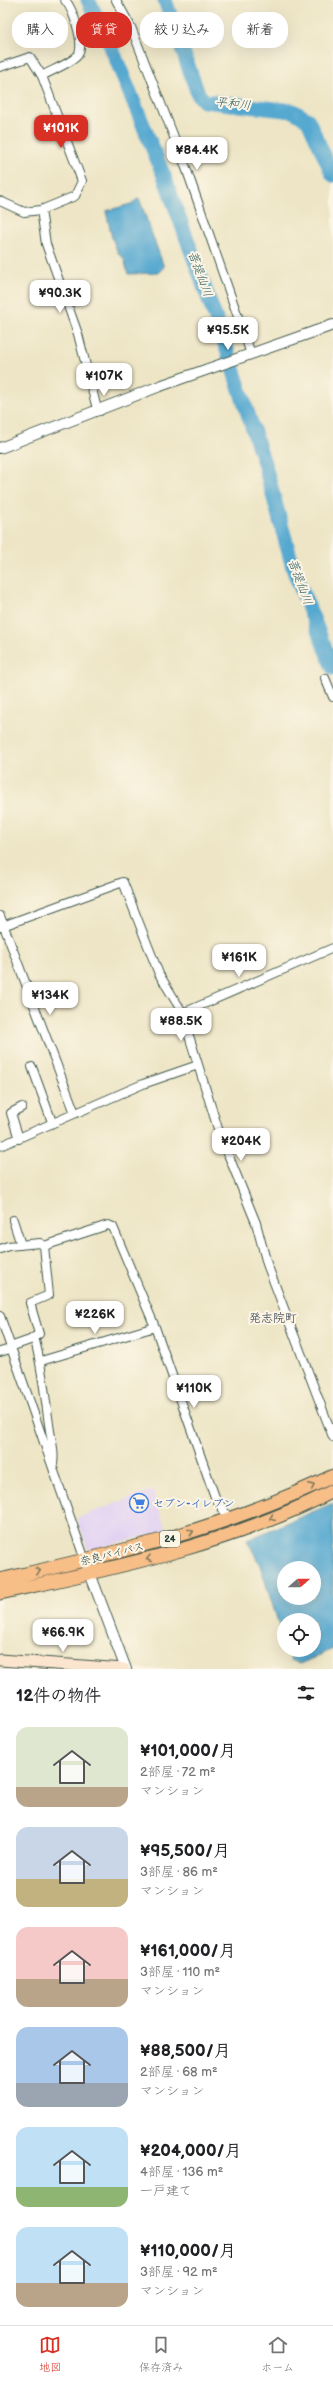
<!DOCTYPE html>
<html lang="ja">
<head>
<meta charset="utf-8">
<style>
  :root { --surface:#fff; --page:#f6f6f6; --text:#202124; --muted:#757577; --line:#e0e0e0; --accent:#d93025 }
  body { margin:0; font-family:"Balsamiq Sans","Klee One",sans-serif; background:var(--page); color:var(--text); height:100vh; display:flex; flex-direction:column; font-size:15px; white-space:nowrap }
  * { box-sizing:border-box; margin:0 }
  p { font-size:13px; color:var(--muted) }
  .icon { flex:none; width:22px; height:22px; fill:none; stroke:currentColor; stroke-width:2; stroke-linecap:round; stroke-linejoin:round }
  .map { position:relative; height:1669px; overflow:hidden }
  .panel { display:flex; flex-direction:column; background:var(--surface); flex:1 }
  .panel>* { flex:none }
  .guide { position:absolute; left:12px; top:12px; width:309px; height:36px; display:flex; gap:8px }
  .needle { width:26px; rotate:70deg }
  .buttons { position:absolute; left:277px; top:1561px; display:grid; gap:8px }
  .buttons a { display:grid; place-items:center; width:44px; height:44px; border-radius:50%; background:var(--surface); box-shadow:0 4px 16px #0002; font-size:20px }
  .price { position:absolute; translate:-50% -34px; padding:0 9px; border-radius:8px; background:#fff; color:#222; font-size:13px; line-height:26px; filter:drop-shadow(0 1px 2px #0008) }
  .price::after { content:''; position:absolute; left:50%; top:24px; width:12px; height:9px; margin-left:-6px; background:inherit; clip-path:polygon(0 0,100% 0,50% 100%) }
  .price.active { background:var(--accent); color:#fff }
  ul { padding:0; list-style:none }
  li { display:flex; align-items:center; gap:12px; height:100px; padding:0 16px }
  li span { display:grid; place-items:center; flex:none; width:112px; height:80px; border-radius:12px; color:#555 }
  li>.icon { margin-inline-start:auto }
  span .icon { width:48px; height:48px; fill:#fffc; stroke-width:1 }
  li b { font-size:17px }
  h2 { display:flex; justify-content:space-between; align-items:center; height:48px; padding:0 16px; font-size:17px }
  .pill { padding:0 14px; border-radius:16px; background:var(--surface); box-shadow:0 4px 16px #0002; font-size:14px; line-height:36px }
  .pill.active { background:var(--accent); color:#fff }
  .menu { display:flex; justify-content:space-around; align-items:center; height:56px; border-top:1px solid var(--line); background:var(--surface); font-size:11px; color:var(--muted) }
  .menu a { display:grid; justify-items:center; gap:2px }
  .menu .active { color:var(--accent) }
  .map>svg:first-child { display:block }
  .built { fill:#e3d3f3 }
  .water { fill:#55a8d0; stroke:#3a7282; fill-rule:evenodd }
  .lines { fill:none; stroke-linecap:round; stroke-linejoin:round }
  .river { stroke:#55a8d0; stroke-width:15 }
  .minor-casing { stroke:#3e564a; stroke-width:10 }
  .tertiary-casing { stroke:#3e564a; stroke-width:12 }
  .secondary-casing { stroke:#3e564a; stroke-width:13 }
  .trunk-casing { stroke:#3e564a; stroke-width:15 }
  .minor { stroke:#fff; stroke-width:8 }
  .tertiary { stroke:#fff; stroke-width:10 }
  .secondary { stroke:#fce5cf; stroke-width:11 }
  .trunk { stroke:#f7be88; stroke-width:13 }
  .oneway { stroke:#80775a }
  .labels { text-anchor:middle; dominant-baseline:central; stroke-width:4; stroke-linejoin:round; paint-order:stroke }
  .shield { fill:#fcf5e5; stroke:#617469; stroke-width:1 }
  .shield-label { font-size:10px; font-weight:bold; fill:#1f3d34 }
  .shop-label { font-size:11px; font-weight:bold; fill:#366cbe; stroke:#fcf5e5; text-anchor:start }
  .street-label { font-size:11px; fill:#1f3d34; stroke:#fcf5e5 }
  .water-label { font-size:12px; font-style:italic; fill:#2f5d63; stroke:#fcf5e5 }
  .neighbourhood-label { font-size:12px; font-weight:bold; fill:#545d65; stroke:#fcf5e5 }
</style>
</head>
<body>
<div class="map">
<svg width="333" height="1669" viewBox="0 0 333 1669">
  <rect width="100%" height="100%" fill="#fcf5e5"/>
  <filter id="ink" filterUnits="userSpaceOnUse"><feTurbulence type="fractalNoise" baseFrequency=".025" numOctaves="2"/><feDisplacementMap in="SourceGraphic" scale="8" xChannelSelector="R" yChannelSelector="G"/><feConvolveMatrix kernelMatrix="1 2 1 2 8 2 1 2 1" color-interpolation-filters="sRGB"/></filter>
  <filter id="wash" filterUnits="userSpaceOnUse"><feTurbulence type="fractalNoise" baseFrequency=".012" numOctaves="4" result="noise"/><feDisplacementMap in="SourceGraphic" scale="16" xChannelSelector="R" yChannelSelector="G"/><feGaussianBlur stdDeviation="0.9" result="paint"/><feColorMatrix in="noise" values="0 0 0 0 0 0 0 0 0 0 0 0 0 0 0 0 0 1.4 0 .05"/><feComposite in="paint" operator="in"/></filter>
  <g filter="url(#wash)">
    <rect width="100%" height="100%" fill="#ede5c5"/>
    <path class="built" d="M152,1490L167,1531L88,1550L77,1518Z"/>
    <path class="water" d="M139,198L164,267L158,273L128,274L124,259L118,253L112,238L106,211L131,204Z
      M333,1503V1649L300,1664L291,1660L287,1650H314V1620H284V1641L260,1565L247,1540ZM284,1568H314V1598H284Z"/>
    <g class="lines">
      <path class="river" d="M88,0L107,37L164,176L225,344L265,466L294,571L333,668
        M165,0L198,94L204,101L293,111L308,120L333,175"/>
    </g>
  </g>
  <g filter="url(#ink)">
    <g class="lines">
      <defs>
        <path id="minor" d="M116,0L131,27L185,165L251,354
          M0,67L30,57L42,76L82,181L75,196L41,210L24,212L0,201
          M42,76C50,71 71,63 77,56C86,46 73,9 65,0
          M41,210L46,244L78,334L96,405L100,411
          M325,678L333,697
          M0,916L75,1113
          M0,927L123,882L159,974L181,1010L219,1132L256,1223L267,1264L333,1437
          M183,1013L333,948
          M32,1067L52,1122
          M19,1139L11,1113L22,1107
          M0,1146L143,1084L198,1065
          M13,1220L21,1245
          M0,1249L8,1246L40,1243L44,1246L108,1225L113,1227L155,1327L215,1497L230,1520
          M0,1316L85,1560
          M34,1337C43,1368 45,1399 50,1431C52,1443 55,1452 53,1464
          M10,1347L30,1340L39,1334L30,1303L49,1295L44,1246
          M0,1352L10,1349
          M41,1361L155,1327"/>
        <path id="tertiary" d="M0,448L160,386L333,325
          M88,1568L126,1669"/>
        <path id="secondary" d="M0,1660L124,1669"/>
        <path id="trunk" d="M0,1580C117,1553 224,1529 333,1476
          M0,1593C113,1568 229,1545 333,1491"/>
      </defs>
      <use href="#minor" class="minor-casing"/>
      <use href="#tertiary" class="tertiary-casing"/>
      <use href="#secondary" class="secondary-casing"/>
      <use href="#trunk" class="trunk-casing"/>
      <use href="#minor" class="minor"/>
      <use href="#tertiary" class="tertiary"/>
      <use href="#secondary" class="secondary"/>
      <use href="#trunk" class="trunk"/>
    </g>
    <defs><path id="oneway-chevron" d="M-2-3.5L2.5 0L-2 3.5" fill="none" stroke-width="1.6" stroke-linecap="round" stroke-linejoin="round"/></defs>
    <g class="oneway">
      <use href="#oneway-chevron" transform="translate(312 1486) rotate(-26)"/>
      <use href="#oneway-chevron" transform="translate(272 1518) rotate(159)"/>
      <use href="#oneway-chevron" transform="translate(191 1532) rotate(-18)"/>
      <use href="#oneway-chevron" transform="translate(149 1559) rotate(166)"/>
      <use href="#oneway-chevron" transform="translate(38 1571) rotate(-13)"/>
    </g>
  </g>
  <defs>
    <symbol id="supermarket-ring" viewBox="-11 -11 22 22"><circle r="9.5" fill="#fcf5e5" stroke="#3f7fe0" stroke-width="1.5"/><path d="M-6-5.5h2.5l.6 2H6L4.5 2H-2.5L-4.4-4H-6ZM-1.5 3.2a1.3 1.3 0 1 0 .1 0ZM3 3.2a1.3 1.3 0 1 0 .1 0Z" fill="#3f7fe0"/></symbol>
  </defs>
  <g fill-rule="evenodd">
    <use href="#supermarket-ring" x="128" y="1492" width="22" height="22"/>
  </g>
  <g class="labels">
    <rect class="shield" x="160" y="1531" width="20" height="16" rx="3"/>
    <g class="shield-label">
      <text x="170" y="1539">24</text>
    </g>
    <g class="shop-label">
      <text x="153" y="1503">セブン-イレブン</text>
    </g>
    <g class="street-label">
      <text transform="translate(112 1554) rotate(-14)">奈良バイパス</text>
    </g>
    <g class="water-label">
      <text transform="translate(233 104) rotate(6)">平和川</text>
      <text transform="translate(200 274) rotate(70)">菩提仙川</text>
      <text transform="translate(300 582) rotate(70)">菩提仙川</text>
    </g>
    <g class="neighbourhood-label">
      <text x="273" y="1318">発志院町</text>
    </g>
  </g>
</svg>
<div class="buttons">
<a><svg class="needle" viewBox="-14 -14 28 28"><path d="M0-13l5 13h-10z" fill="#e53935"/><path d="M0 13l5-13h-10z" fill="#757577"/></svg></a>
<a><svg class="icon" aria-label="locate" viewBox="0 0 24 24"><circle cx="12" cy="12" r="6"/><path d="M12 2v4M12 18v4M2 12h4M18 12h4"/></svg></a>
</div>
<b class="price active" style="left:61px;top:149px">¥101K</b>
<b class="price" style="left:197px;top:171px">¥84.4K</b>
<b class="price" style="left:60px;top:314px">¥90.3K</b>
<b class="price" style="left:228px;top:351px">¥95.5K</b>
<b class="price" style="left:104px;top:397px">¥107K</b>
<b class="price" style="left:239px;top:978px">¥161K</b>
<b class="price" style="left:50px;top:1016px">¥134K</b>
<b class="price" style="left:181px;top:1042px">¥88.5K</b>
<b class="price" style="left:241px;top:1162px">¥204K</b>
<b class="price" style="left:95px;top:1335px">¥226K</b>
<b class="price" style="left:194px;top:1409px">¥110K</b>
<b class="price" style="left:63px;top:1653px">¥66.9K</b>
<div class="guide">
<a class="pill">購入</a>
<a class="pill active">賃貸</a>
<a class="pill">絞り込み</a>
<a class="pill">新着</a>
</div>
</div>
<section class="panel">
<h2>12件の物件<svg class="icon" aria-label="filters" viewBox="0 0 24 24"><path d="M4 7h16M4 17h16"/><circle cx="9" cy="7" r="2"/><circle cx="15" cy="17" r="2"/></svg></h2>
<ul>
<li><span style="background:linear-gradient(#dfe7d0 75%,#b9a48a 0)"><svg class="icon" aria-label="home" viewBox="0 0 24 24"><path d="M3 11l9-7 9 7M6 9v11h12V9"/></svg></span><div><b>¥101,000/月</b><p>2部屋 · 72 m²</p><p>マンション</p></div></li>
<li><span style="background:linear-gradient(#c9d6e8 65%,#c2b280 0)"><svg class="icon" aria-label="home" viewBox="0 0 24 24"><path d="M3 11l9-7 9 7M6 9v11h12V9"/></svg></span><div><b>¥95,500/月</b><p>3部屋 · 86 m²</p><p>マンション</p></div></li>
<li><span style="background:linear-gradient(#f6c9c9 65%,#b9a48a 0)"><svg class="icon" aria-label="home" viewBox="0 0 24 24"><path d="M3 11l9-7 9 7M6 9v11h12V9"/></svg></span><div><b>¥161,000/月</b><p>3部屋 · 110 m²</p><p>マンション</p></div></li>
<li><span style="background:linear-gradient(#a9c7e8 70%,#9aa5b1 0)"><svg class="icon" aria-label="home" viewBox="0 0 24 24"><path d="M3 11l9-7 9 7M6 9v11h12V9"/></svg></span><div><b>¥88,500/月</b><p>2部屋 · 68 m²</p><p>マンション</p></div></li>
<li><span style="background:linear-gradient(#bfe0f5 75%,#8fb573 0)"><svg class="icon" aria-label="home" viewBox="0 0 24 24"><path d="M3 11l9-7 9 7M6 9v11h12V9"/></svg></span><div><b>¥204,000/月</b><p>4部屋 · 136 m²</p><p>一戸建て</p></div></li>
<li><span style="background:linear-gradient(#bfe0f5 70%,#b9a48a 0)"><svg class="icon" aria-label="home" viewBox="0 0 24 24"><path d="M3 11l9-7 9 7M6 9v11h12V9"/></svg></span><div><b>¥110,000/月</b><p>3部屋 · 92 m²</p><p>マンション</p></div></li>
</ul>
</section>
<nav class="menu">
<a class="active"><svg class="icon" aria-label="map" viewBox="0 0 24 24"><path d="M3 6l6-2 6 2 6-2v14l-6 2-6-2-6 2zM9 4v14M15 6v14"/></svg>地図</a>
<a><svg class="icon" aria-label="saved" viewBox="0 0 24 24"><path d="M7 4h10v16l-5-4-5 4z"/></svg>保存済み</a>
<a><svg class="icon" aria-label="home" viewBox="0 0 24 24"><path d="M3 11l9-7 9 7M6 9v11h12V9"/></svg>ホーム</a>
</nav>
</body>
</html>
